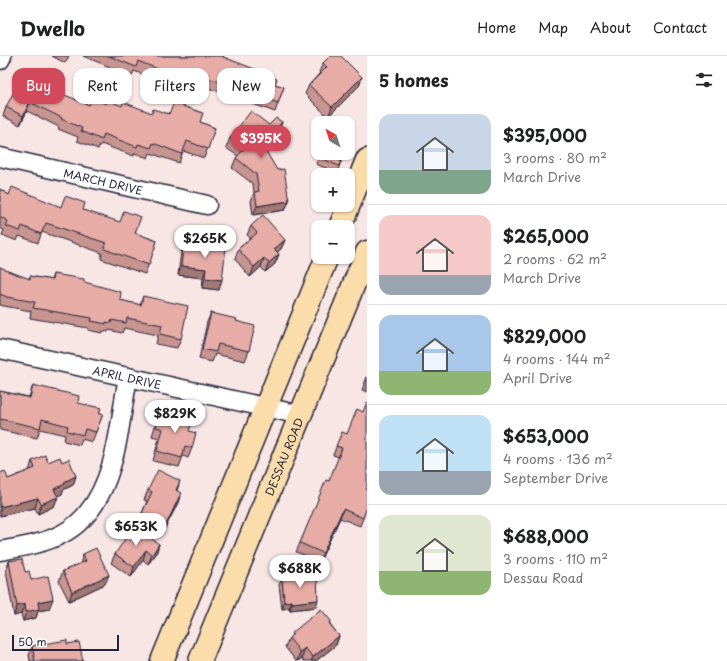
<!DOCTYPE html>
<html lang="en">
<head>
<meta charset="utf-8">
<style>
  :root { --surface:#fff; --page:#f2f2f2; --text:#202124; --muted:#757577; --line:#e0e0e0; --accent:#d1495b }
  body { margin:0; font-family:"Playpen Sans",sans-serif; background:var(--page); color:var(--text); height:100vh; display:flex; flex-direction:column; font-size:15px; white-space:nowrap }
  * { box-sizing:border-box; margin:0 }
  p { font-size:13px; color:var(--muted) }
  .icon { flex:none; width:22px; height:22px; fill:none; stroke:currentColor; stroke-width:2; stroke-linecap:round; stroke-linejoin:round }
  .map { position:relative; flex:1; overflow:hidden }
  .sheet { display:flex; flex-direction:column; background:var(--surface); width:360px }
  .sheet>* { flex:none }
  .guide { position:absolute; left:12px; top:12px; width:295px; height:36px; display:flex; gap:8px }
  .needle { width:26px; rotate:321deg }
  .tools { position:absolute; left:311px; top:60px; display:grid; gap:8px }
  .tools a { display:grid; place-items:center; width:44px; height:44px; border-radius:8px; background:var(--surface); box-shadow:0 1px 3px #0004; font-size:20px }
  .scale { position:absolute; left:12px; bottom:10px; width:107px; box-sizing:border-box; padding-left:4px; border:2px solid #22223b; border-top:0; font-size:11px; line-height:14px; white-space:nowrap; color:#22223b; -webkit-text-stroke:3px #fff; paint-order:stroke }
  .price { position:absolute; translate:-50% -34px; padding:0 9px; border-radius:14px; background:#fff; color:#222; font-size:13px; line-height:26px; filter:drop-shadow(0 1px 2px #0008) }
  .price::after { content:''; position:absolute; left:50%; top:24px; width:12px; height:9px; margin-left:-6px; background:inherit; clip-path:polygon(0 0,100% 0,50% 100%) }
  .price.current { background:var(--accent); color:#fff }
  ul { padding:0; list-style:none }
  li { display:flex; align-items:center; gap:12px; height:100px; padding:0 12px }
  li+li { border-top:1px solid var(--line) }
  li span { display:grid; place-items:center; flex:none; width:112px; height:80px; border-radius:12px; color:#555 }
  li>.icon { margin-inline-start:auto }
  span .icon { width:48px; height:48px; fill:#fffc; stroke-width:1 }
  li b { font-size:17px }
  h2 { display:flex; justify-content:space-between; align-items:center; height:48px; padding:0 12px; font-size:17px }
  .tag { padding:0 14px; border-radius:12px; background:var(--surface); box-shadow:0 1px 3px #0004; font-size:14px; line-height:36px }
  .tag.current { background:var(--accent); color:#fff }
  header { display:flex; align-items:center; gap:24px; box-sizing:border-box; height:56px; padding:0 20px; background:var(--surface); border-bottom:1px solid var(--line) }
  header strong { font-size:19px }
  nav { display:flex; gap:22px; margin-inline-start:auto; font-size:14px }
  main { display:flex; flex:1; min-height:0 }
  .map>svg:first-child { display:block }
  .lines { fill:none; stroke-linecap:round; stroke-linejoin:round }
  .minor-casing { stroke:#22223b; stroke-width:21 }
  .major-casing { stroke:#22223b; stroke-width:25 }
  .minor { stroke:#fff; stroke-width:18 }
  .major { stroke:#fbddab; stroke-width:22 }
  .wall { fill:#c7948f; stroke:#22223b }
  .shaded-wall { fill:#a27874; stroke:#22223b }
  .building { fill:#e7aca6; stroke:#22223b }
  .labels { text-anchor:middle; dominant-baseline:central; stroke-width:3.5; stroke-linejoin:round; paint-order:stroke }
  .street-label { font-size:11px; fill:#22223b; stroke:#fff }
</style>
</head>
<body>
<header>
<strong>Dwello</strong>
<nav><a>Home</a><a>Map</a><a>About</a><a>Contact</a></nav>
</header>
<main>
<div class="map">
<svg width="367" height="605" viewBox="0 0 367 605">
  <rect width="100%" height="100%" fill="#f8e6e4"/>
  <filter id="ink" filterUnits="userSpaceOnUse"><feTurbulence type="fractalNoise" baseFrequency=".025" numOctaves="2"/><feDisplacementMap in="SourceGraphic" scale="8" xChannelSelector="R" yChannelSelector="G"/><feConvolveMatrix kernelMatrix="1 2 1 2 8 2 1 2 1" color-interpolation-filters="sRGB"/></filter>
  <g filter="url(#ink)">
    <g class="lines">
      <defs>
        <g id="minor">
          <path d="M0,4L2,0"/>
          <path id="s1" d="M0,101L207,149"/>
          <path id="s2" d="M0,293L301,359"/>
          <path d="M0,495C21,491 43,488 62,478C116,450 118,373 128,321"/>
        </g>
        <g id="major">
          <path d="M340,171L367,104"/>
          <path d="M162,605L327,201"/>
          <path id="s3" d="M200,605L367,196"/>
        </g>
      </defs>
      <use href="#minor" class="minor-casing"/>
      <use href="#major" class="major-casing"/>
      <use href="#minor" class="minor"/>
      <use href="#major" class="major"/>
    </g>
    <path class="wall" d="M52,0H69L65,7Z
      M83,0H224L223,1L273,22L275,28L284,31L275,56L200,29L196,39L134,15L132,20Z
      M323,7L359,30L328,61L305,38L309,29L320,17L319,16Z
      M60,38L89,49L106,48L122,50L152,57L169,58L200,66L215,72L204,102L183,95L179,107L150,97L148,102L135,97L134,100L101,88L98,93L77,85L78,81L58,73L59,71L27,55L20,69L3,60L6,51Z
      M282,66L278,76L265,93L289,145L285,154L253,159L251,145L254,137L253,128L232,112L236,102L238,100L226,92L230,82L269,69Z
      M320,97H344L337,117L316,108Z
      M0,133L9,139L61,151L83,154L135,177L157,185L145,218L101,203L102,197L42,176L38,187L19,180L17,185L2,179L4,174L0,172Z
      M251,170L285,184L281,193L277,197L279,198L275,208L265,216L261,211L250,221L235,203L238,193L250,182L247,179Z
      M184,186L226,191L219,234L202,232L203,222L178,219L181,196Z
      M0,211L5,214L29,223L30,220L51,224L53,218L84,226L120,244L140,249L143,240L181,283L177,292L156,288L158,279L124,272L122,277L109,274L108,276L103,275L102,277L88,274V272L30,262L31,255L4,250L0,249Z
      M211,257L236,265L249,295L245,305L215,298L212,306L199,303L207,266Z
      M367,321V336L362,334Z
      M33,329L78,347L99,358H103L92,386L82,383L80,389L64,385L65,379L40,373L37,382L0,374V335L29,341Z
      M160,354L189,375L192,392L188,402L183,400L179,411L153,405L159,382L152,380Z
      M342,376L367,435V451L360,470L340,462L320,505L296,496L300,487L329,425L339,401L333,399Z
      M32,405L62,406L76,420L73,429L63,434L62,438L57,440L58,441L54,450L38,458L35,452L0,460V417L8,423L29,415Z
      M180,425L177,435L178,447L162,478L138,467L142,457L147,445L144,444L148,434Z
      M159,488L156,498L148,508L143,504L131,521L111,507L115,498Z
      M83,498L105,528L69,545L59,525L63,515L80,508Z
      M9,505L25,516L31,524L49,553L38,555L36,562L23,565L21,558L14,560L6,515Z
      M282,522L316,551L290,554L289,552L282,553L279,529Z
      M331,565L330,568L339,580L336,589L316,605H304L302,602L298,605H296L285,591L289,582L291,580L292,577Z
      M32,590L83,605H30L29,599Z"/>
    <path class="shaded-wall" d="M362,21L359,30L328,61L332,51Z
      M30,46L27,55L20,69L23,60Z
      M282,66L278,76L260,100L263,90Z
      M289,145L285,154L253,159L257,150Z
      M285,184L281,193L271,202L274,193Z
      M279,198L275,208L265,216L269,207Z
      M264,202L261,211L250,221L254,211Z
      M181,210L206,213L203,222L178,219Z
      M205,222L222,224L219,234L202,232Z
      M76,420L73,429L63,434L62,438L51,443L54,433L64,426Z
      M181,437L178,447L162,478L166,469Z
      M58,441L54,450L38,458L41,448Z
      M38,442L35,452L0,460V451Z
      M343,453L340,462L320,505L323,497Z
      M159,488L156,498L148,508L152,499Z
      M146,494L143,504L131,521L134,511Z
      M109,519L105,528L69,545L72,536Z
      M53,543L49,553L38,555L36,562L23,565L26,556L38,546Z
      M318,544L316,551L290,554L292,547Z
      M292,545L289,552L282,553L284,546Z
      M25,548L21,558L14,560L17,550Z
      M339,580L336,589L316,605H311L313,601Z
      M305,592L302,602L297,605L300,596Z"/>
    <path class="building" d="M109,0H224L223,1L260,15V14L274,19L273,22L277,23L275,28L284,31L278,47L203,20L199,30L138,5L136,11Z
      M330,0H341L362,21L332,51L309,29L327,11L323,7Z
      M25,14L62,33L60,37L89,49L92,42L106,48L108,44L122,50L123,46L152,57L153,53L169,58L174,47L203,57L200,66L215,72L208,93L187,85L182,98L153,87L151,92L138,88L137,91L104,78L102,84L81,75L82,72L61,63L62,62L30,46L23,60L6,51Z
      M251,55L269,69L276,62L282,66L263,90L277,114L284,113L289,145L257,150L255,136L259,135L256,118L236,102L244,93L230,82Z
      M320,97H344L339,110L318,101Z
      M12,131L61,151L65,140L85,147L83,154L120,166L124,155L141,161L135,177L157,185L149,209L104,193L106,187L46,167L41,178L22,170L20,175L6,170L8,165L0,161V133L9,139Z
      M263,159L285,184L274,193L279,198L269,207L264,202L254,211L238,193L257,177L251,170Z
      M184,186L226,191L222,224L205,222L206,213L181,210Z
      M0,211L5,213V214L30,223V220L52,224L53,218L84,223V226L121,236L120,244L141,249L143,240L188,250L181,283L160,278L162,269L127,262L126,267L112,264L111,267L106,266V268L91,265L92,262L33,252L35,246L7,241L0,238Z
      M211,257L237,263L236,265L255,270L249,295L218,288L216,296L202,293Z
      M33,329L79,340L78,347L101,352L99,358H103L96,376L85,373L83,379L67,375L68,370L42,363L40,372L0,363V335L30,342Z
      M367,346V433L366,434L367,435V451L363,462L343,453L323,497L300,487L326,424L329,425L342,392L336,390L342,376L347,378L357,353L363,356Z
      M160,354L193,363L189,375L196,377L192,392L185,390L182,402L157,395L163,373L156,371Z
      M45,399L48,406L60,401L62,406L69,403L76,420L64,426L65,428L54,433L58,441L41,448L38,442L0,451V417L5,415L8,423L35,412L32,405Z
      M158,414L180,425L176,434L181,437L166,469L142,457L152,436L148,434Z
      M134,470L159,488L152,499L146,494L134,511L115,498Z
      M96,492L109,519L72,536L63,515L86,505L83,498Z
      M22,503L25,516L29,515L31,524L48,520L53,543L38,546L39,553L26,556L25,548L17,550L9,505Z
      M317,518L318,544L292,547V545L284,546L282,522Z
      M321,553L331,565L329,567L339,580L313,601L305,592L300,596L289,582L293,578L292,577Z
      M67,584V588L79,586L83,605H35L32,590Z"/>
  </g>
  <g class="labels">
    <g class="street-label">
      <text stroke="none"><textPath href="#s1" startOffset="106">MARCH DRIVE</textPath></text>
      <text stroke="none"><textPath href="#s2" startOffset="130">APRIL DRIVE</textPath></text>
      <text stroke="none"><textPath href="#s3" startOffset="221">DESSAU ROAD</textPath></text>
    </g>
  </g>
</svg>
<div class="tools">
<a><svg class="needle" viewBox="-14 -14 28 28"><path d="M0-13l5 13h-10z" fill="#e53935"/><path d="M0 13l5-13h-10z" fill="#757577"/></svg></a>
<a>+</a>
<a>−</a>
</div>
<div class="scale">50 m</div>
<b class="price current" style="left:261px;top:103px">$395K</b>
<b class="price" style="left:205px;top:203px">$265K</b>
<b class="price" style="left:175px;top:378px">$829K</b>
<b class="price" style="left:136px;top:491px">$653K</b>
<b class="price" style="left:300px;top:533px">$688K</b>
<div class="guide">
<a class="tag current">Buy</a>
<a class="tag">Rent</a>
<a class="tag">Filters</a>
<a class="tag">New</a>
</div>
</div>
<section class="sheet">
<h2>5 homes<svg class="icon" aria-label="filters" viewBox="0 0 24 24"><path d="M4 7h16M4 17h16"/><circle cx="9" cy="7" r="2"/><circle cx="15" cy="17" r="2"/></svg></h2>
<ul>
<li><span style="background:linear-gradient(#c9d6e8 70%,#7fa58c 0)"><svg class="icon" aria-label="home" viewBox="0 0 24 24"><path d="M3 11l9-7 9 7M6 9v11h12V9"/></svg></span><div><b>$395,000</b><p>3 rooms · 80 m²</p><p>March Drive</p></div></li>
<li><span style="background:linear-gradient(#f6c9c9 75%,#9aa5b1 0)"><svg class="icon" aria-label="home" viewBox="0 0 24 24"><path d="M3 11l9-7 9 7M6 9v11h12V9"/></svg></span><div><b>$265,000</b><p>2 rooms · 62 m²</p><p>March Drive</p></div></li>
<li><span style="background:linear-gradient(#a9c7e8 70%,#8fb573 0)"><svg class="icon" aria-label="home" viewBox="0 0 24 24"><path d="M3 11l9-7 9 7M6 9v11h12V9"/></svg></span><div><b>$829,000</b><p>4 rooms · 144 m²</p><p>April Drive</p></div></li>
<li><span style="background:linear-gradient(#bfe0f5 70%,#9aa5b1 0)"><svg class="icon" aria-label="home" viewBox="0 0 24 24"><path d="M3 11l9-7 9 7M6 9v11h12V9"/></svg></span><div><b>$653,000</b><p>4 rooms · 136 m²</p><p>September Drive</p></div></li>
<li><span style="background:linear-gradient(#dfe7d0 70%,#8fb573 0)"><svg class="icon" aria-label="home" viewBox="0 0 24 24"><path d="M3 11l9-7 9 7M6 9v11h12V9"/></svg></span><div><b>$688,000</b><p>3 rooms · 110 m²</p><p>Dessau Road</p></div></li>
</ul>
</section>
</main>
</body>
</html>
